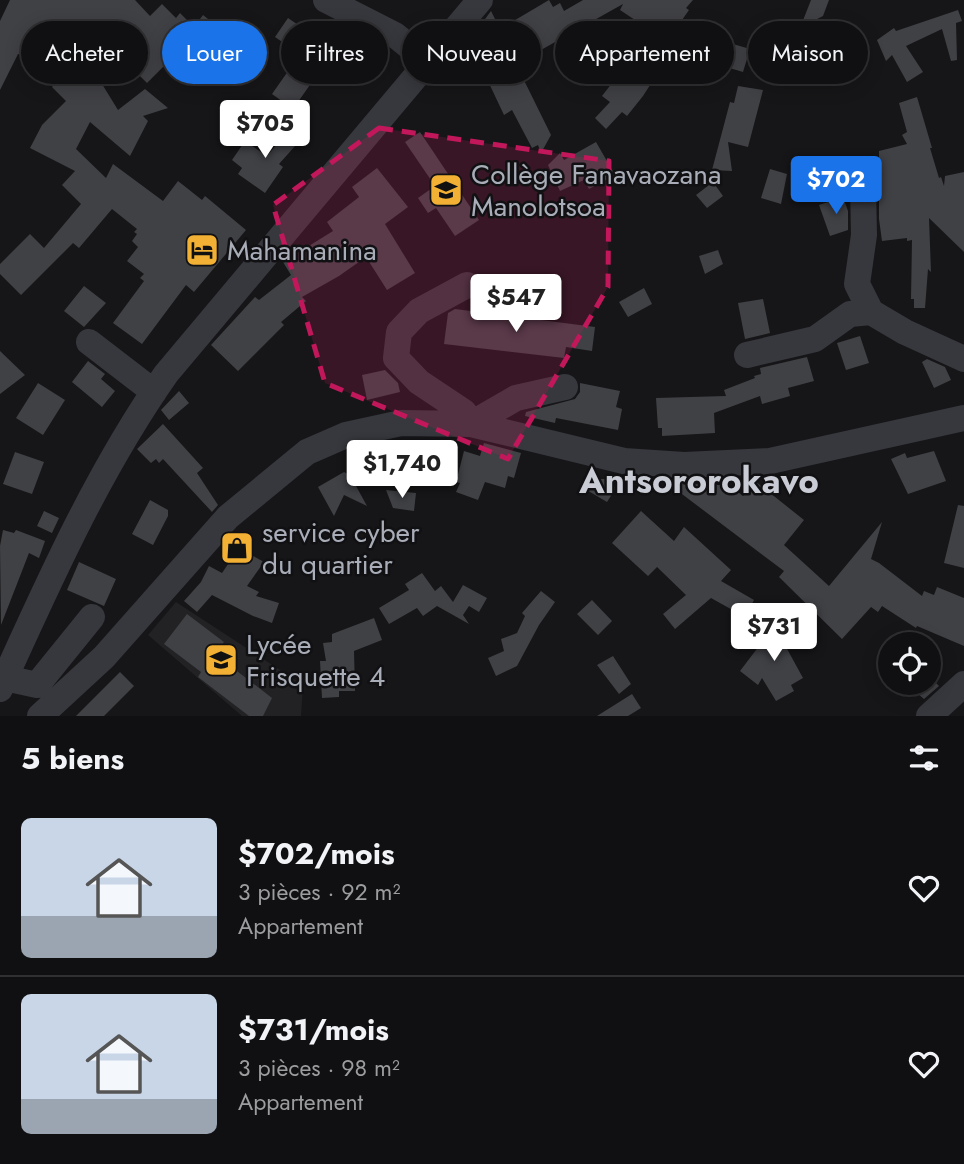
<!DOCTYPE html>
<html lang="fr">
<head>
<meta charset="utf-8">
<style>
  :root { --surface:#101012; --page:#1e1e20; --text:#f1f3f6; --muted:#9c9d9f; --line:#303032; --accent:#1a73e8 }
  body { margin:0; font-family:Jost,sans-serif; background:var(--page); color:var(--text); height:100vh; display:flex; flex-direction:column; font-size:26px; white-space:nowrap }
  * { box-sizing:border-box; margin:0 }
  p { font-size:23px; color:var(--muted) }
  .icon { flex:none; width:38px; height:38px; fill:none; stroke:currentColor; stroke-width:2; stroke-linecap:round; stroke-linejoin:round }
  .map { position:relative; height:716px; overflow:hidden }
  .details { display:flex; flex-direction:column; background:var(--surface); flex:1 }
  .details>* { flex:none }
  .top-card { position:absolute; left:21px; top:21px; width:922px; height:63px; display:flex; gap:14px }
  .tools { position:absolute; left:878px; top:632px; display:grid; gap:14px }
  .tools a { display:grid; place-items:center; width:63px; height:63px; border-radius:50%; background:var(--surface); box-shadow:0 4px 18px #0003,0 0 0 2px var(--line); font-size:35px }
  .price { position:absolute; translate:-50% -60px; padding:0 16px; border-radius:7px; background:#fff; color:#222; font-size:23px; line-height:46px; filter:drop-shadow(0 2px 4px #0008) }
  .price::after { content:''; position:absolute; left:50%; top:42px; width:21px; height:16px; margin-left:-10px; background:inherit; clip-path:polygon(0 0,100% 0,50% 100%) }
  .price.on { background:var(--accent); color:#fff }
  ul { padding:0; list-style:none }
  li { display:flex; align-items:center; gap:21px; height:175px; padding:0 21px }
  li+li { border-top:2px solid var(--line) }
  li span { display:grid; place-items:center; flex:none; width:196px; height:140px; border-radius:10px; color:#555 }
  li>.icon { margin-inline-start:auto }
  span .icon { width:84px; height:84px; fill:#fffc; stroke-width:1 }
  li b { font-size:30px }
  h2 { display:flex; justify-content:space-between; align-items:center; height:84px; padding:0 21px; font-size:30px }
  .pill { padding:0 24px; border-radius:32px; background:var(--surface); box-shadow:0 4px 18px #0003,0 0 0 2px var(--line); font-size:24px; line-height:63px }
  .pill.on { background:var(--accent); color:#fff }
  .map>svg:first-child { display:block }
  .built { fill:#222225 }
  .building { fill:#404145 }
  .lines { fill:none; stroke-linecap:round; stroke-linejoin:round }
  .minor { stroke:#37383d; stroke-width:26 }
  .marked { fill:#c2185b; fill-opacity:0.2; stroke:#c2185b; stroke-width:5; stroke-dasharray:14 9; stroke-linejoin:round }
  .labels { text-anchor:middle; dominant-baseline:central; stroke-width:5; stroke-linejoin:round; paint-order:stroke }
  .poi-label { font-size:28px; fill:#a8adb8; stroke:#111113; text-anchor:start }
  .district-label { font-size:35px; font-weight:bold; fill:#c9ccd4; stroke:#111113 }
</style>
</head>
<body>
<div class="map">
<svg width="964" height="716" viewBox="0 0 964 716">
  <rect width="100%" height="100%" fill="#161618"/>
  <path class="built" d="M176,602L303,685L301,716H242L148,635Z"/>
  <path class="building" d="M10,0H135L150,16L162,4L176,18L180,13L194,27L203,15L231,37L218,54L205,45L195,58L182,48L147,83L128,64L102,84L118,110L145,89L168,108L143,116L148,121L130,156L90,122L76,149L106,178L113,164L163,201L178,181L202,200L205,196L246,230L194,292L186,285L142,344L113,323L144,281L140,278L144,274L127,261L138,247L132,241L137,234L134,232L137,229L112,209L79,248L73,243L21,295L0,274V264L30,234L44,248L81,204L62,185L75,171L30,148L42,125L66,101L52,87L60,78L52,69L68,54L34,40L26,55L18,54L0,90V21Z
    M549,0L553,7L560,3L564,11L583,0H693L686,8L689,10L664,46L672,51L643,96L627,116L622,112L606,129L595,118L610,102L602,96L622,70L617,67L644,26L620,10L623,4L516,64L551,135L541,153L538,145L532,148L512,110L504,115L469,41L491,11L500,29Z
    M811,0H829L823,16L800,28Z
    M958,10L962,21L956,23L957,60L951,61L942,29L906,46L923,72L907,82L892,55L886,61L877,40L894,28L896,31Z
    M288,18L304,29L291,48L275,37Z
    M337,32L372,52L353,78L341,69L338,76L318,66Z
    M240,34L254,47L240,63L225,50Z
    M801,43L820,51L813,66L794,59Z
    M733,44L750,49L743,72L726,67Z
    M291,67L312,82L293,109L272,94Z
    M738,86L763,90L748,147L728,142L732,171L712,170L730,102L734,103Z
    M917,97L932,148H930L939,178L941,177L944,186L945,176L964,172V252L929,218L931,272L928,269L925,308H914V299H911L912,240L907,241V238L882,241L879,219V151L907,144L902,135L907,132L899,103Z
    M292,126L304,136L279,164L283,167L265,193L238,174L242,168L232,160L245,141L267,156Z
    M420,132L479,220L455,236L436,208L428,213L418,198L435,186L405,142Z
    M596,142L615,175L589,189L584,180L560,191L548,165L560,153L564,160Z
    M377,168L408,207L385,224L415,273L387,290L366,257L339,276L302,297L306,301L281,322L284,325L238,371L211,345L255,297L259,300L291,275L283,262L333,231L327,222L359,197L352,187Z
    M770,169L787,174L781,204L761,198Z
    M713,182L723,196L707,208L696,195Z
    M843,197L848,211V230L830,236L819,205Z
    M718,250L723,264L705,274L699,256Z
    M84,286L106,303L84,327L64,311Z
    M644,288L652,304L628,317L619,302Z
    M763,299L770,333L745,339L738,303Z
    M455,309L595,327L592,351L566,347L564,358L444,344L448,313Z
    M860,336L869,363L846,370L837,343Z
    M0,351L25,375L0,394Z
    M807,357L814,381L788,388L790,396L762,404L760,396L714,413L715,433L662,436V428H658L656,398L726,396L724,390L755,378L754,376L761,374L760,368Z
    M927,359L945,367L951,380L934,388L922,362Z
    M88,361L105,374L101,379L115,391L102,407L72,382Z
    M385,370L398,383L400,392L367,400L362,375Z
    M38,383L65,400L43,435L16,418Z
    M580,383L620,391L616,407L622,409L618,430L556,418L555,423L525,416L526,412L575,399L580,392Z
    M179,391L189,403L169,420L161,410Z
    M163,424L203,468L197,473L218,505L212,512L163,459L159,463L156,459L151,463L137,449Z
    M484,443L521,453L514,478L508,476L505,488L485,482L478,500L456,492L460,483L456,482L464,451L480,456Z
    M934,451L946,481L908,494L891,459L905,453L907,458Z
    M15,452L44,462L32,494L3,484Z
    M344,472L350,475L367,506L344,495L334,516L318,487Z
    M592,479H606L616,488L607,502L585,489Z
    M662,479L701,485H721L724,481L743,496L755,481L804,520L784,545L829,586L882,522L871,559L879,563L922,596L924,591L934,595L937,587L964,598V646L917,626L916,628L882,606L878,612L871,607L842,639L779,577L784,571Z
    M386,490L416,493L414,511L393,508Z
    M150,500L168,510V516L153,545L132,534Z
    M958,505L964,506V568L944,563Z
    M44,511L59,518L52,533L37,526Z
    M641,511L674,541L684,527L731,570L721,581L754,600L745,617L711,598L675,629L663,614L686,595L657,567L648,576L612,543Z
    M3,530L14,533L16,530L45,541L39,558L29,553L1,625L0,546Z
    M239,548L264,562L247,586L259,592L256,596L279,603L272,623L253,616L212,595L197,612L184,601L201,582L209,566L222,573Z
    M79,562L116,579L104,606L67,590Z
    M422,573L435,591L441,586L453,602L463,585L487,598L479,612L469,606L463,615L469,624L437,606L423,616L417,608L389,624L379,608L409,590L405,584Z
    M541,591L555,602L539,625L517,666L496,676L488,658L504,651L501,639L517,633L525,616L522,613Z
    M592,600L612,621L598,635L577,614Z
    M187,614L224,642L215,654L272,698L263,716H249L198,677L201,672L164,644Z
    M374,618L382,640L354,651L355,691H339V697L322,698L320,661H326L323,643L332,642V634Z
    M779,620L796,633L786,647L803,678L791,685L794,691L776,701L762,678L758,685L740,671Z
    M613,656L631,684L619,694L597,665Z
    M120,672L134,686L104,716H76Z
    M904,682H935L939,686L924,699Z
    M632,694L641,708L628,716H597Z"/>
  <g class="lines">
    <path class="minor" d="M326,0L395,35L427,61
      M863,186L864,235L857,284L871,312L905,332L964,359
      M467,285L419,311L399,332L396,358L419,382L464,412L471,424L516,398L565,387
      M89,342L154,392
      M747,355L815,339L850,314L871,312
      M5,678L37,685L92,617
      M0,689C49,581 98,471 166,374L480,0
      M40,716L104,657L228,517L307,452L346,435L401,423L471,424L624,461L684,465L770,461L964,418
      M929,716L964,684"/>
  </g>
  <path class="marked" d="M379,128L609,161L608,287L508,459L325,383L273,205Z"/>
  <defs>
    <symbol id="school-square" viewBox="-11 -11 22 22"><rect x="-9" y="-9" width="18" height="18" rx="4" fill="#f2b134" stroke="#111113"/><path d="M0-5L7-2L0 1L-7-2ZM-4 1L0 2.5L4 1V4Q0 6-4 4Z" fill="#111"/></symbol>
    <symbol id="hotel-square" viewBox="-11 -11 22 22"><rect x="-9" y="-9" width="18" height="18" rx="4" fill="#f2b134" stroke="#111113"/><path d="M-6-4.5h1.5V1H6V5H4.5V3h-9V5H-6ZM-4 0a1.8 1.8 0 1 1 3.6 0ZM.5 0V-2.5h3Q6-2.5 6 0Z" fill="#111"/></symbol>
    <symbol id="shop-square" viewBox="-11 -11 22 22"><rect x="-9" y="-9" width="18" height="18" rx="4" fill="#f2b134" stroke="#111113"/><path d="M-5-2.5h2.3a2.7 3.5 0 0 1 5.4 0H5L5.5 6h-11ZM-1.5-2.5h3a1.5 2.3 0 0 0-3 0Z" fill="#111"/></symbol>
  </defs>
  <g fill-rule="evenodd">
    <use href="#school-square" x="427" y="171" width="38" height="38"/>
    <use href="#hotel-square" x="183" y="231" width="38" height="38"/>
    <use href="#shop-square" x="218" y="529" width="38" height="38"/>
    <use href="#school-square" x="202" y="641" width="38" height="38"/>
  </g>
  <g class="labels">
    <g class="poi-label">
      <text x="471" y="174">Collège Fanavaozana<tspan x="471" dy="32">Manolotsoa</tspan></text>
      <text x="227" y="250">Mahamanina</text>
      <text x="262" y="532">service cyber<tspan x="262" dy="32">du quartier</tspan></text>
      <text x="246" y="644">Lycée<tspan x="246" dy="32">Frisquette 4</tspan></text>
    </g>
    <g class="district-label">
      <text x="699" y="481">Antsororokavo</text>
    </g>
  </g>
</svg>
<div class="tools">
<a><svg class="icon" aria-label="locate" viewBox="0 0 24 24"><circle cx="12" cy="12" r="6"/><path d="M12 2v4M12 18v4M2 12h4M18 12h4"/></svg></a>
</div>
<b class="price" style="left:265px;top:160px">$705</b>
<b class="price on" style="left:836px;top:216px">$702</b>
<b class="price" style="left:516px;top:334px">$547</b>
<b class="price" style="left:402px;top:500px">$1,740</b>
<b class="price" style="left:774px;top:663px">$731</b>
<div class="top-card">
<a class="pill">Acheter</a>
<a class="pill on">Louer</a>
<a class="pill">Filtres</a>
<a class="pill">Nouveau</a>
<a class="pill">Appartement</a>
<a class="pill">Maison</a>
</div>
</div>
<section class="details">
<h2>5 biens<svg class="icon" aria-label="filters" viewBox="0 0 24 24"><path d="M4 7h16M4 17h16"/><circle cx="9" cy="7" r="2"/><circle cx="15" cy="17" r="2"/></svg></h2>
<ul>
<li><span style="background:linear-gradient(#c9d6e8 70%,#9aa5b1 0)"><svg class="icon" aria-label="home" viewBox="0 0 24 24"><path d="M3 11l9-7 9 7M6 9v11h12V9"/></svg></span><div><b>$702/mois</b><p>3 pièces · 92 m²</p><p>Appartement</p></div><svg class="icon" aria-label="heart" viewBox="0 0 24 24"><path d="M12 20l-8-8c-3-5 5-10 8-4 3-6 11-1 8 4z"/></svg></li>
<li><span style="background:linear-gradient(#c9d6e8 75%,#9aa5b1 0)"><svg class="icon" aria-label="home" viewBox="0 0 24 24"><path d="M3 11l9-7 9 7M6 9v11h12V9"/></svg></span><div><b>$731/mois</b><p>3 pièces · 98 m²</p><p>Appartement</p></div><svg class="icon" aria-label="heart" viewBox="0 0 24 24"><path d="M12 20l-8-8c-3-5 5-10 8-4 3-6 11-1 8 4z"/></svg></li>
</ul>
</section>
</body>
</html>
